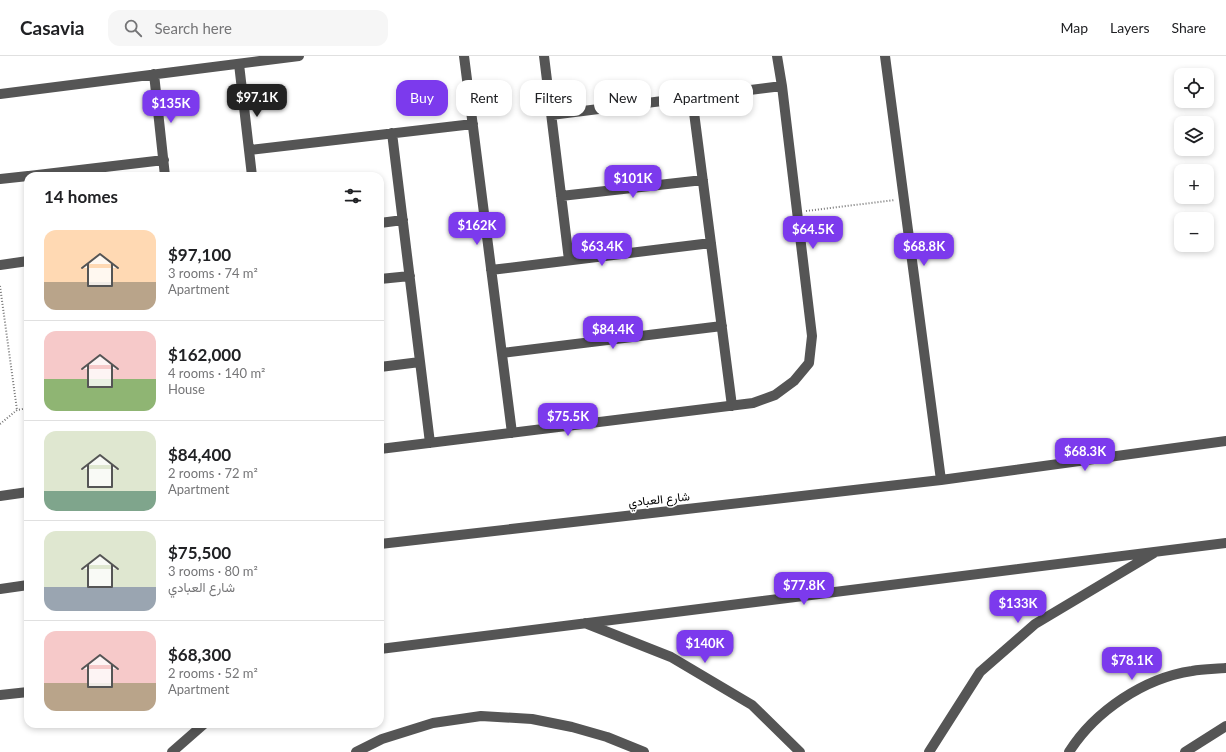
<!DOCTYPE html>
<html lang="en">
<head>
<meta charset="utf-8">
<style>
  :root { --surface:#fff; --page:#f6f6f6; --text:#202124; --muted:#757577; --line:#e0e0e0; --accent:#7c3aed }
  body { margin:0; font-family:Lato,Vazirmatn,sans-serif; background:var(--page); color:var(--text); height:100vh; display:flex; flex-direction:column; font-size:15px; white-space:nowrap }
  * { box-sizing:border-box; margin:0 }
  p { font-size:13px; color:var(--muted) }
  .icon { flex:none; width:22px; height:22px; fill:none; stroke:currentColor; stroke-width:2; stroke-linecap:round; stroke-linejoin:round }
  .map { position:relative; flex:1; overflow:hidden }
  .details { position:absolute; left:24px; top:116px; width:360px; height:556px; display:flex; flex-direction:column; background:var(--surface); border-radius:12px; box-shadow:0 2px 6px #0003 }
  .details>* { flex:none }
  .guide { position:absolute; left:396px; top:24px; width:380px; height:36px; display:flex; gap:8px }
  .fabs { position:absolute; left:1174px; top:12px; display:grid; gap:8px }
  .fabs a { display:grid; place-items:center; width:40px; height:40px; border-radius:8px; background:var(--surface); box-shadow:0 2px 6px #0003; font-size:20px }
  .price { position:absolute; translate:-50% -34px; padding:0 9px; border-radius:8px; background:var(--accent); color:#fff; font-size:13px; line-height:26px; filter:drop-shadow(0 1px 2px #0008) }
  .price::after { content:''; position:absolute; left:50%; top:24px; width:12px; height:9px; margin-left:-6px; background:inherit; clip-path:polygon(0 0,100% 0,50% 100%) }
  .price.current { background:#222; color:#fff }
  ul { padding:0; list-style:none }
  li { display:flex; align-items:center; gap:12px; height:100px; padding:0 20px }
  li+li { border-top:1px solid var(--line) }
  li span { display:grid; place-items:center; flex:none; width:112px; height:80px; border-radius:12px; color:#555 }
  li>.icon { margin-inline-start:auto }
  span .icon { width:48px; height:48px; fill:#fffc; stroke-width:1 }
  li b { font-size:17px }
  h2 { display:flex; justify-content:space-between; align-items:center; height:48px; padding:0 20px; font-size:17px }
  .chip { padding:0 14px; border-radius:12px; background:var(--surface); box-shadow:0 2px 6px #0003; font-size:14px; line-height:36px }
  .chip.current { background:var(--accent); color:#fff }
  header { display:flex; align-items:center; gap:24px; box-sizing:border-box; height:56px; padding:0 20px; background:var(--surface); border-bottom:1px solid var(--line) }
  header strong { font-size:19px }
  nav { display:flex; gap:22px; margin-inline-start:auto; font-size:14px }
  .search { width:280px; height:36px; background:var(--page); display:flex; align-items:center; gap:10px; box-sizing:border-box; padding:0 14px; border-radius:12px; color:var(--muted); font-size:15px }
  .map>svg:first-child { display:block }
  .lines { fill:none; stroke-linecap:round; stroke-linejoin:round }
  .path { stroke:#777; stroke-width:2; stroke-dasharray:1 2; stroke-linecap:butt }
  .minor { stroke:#555; stroke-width:10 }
  .labels { text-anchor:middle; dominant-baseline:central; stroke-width:3; stroke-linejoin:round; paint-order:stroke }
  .street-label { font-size:12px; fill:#000; stroke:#fff }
</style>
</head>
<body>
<header>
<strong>Casavia</strong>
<div class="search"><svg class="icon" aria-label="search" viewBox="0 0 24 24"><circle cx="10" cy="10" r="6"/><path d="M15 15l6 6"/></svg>Search here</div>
<nav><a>Map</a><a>Layers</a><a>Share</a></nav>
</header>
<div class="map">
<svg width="1226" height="696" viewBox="0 0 1226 696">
  <rect width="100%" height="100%" fill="#fff"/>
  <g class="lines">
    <path class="path" d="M806,155L895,144
      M0,230L17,354
      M0,368L17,354L28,352"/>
    <path class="minor" d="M464,0L512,377
      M544,0L569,204
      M885,0L941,424
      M239,8L252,120
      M154,18L165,120
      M0,38L299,0
      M692,41L732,350
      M551,59L782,30
      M392,77L430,387
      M249,94L473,68
      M29,120L164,104
      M0,123L28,120
      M561,140L703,124
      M380,167L403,164
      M0,209L28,205
      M491,214L711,187
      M380,223L410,220
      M502,297L722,270
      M380,311L420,306
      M380,393L753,347L775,339L794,325L809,307L812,280L782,30L777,0
      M0,440L28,436
      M380,488L941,424L1226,385
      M0,533L28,529
      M585,567L671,601L752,649L800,696
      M380,593L1226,487
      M0,639L28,636
      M172,696L204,668
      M356,696L382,683L433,667L481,660L532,663L572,671L607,681L644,696
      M929,696L980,616L1035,568L1154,497
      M1069,696C1095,655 1144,622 1192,615C1203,613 1215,613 1226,612
      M1185,696L1226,670"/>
  </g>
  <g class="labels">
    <g class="street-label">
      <text transform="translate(659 443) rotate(-6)">شارع العبادي</text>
    </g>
  </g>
</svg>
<div class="fabs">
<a><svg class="icon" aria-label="locate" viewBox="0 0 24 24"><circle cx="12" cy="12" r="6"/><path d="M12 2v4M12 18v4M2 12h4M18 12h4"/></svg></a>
<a><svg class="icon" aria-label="layers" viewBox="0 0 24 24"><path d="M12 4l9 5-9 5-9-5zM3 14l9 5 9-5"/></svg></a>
<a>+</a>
<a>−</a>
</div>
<b class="price current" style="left:257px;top:62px">$97.1K</b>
<b class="price" style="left:171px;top:68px">$135K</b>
<b class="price" style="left:633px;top:143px">$101K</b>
<b class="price" style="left:477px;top:190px">$162K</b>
<b class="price" style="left:813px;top:194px">$64.5K</b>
<b class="price" style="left:602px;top:211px">$63.4K</b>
<b class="price" style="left:924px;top:211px">$68.8K</b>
<b class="price" style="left:613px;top:294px">$84.4K</b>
<b class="price" style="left:568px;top:381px">$75.5K</b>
<b class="price" style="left:1085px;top:416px">$68.3K</b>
<b class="price" style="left:804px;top:550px">$77.8K</b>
<b class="price" style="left:1018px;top:568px">$133K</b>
<b class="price" style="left:705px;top:608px">$140K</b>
<b class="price" style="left:1132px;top:625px">$78.1K</b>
<div class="guide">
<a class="chip current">Buy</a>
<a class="chip">Rent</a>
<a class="chip">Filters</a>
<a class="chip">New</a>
<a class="chip">Apartment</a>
</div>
<section class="details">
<h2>14 homes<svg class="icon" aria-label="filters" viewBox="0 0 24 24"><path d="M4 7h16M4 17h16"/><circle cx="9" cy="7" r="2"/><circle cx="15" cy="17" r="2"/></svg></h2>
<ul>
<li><span style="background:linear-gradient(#ffd9b3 65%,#b9a48a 0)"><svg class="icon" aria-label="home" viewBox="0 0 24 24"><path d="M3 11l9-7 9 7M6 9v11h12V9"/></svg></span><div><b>$97,100</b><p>3 rooms · 74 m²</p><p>Apartment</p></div></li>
<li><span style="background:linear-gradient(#f6c9c9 60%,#8fb573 0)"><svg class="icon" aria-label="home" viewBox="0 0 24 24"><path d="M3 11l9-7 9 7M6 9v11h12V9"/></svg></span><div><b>$162,000</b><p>4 rooms · 140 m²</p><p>House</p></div></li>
<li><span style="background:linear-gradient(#dfe7d0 75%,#7fa58c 0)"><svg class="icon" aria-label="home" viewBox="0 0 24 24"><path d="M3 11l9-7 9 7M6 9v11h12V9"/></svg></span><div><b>$84,400</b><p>2 rooms · 72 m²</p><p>Apartment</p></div></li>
<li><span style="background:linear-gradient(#dfe7d0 70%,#9aa5b1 0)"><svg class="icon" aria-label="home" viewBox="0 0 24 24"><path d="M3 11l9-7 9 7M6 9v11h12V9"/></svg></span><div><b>$75,500</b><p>3 rooms · 80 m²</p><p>شارع العبادي</p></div></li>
<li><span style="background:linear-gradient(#f6c9c9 65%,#b9a48a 0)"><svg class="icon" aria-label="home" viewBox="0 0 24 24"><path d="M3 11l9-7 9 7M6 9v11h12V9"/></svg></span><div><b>$68,300</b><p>2 rooms · 52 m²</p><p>Apartment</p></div></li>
</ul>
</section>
</div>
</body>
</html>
